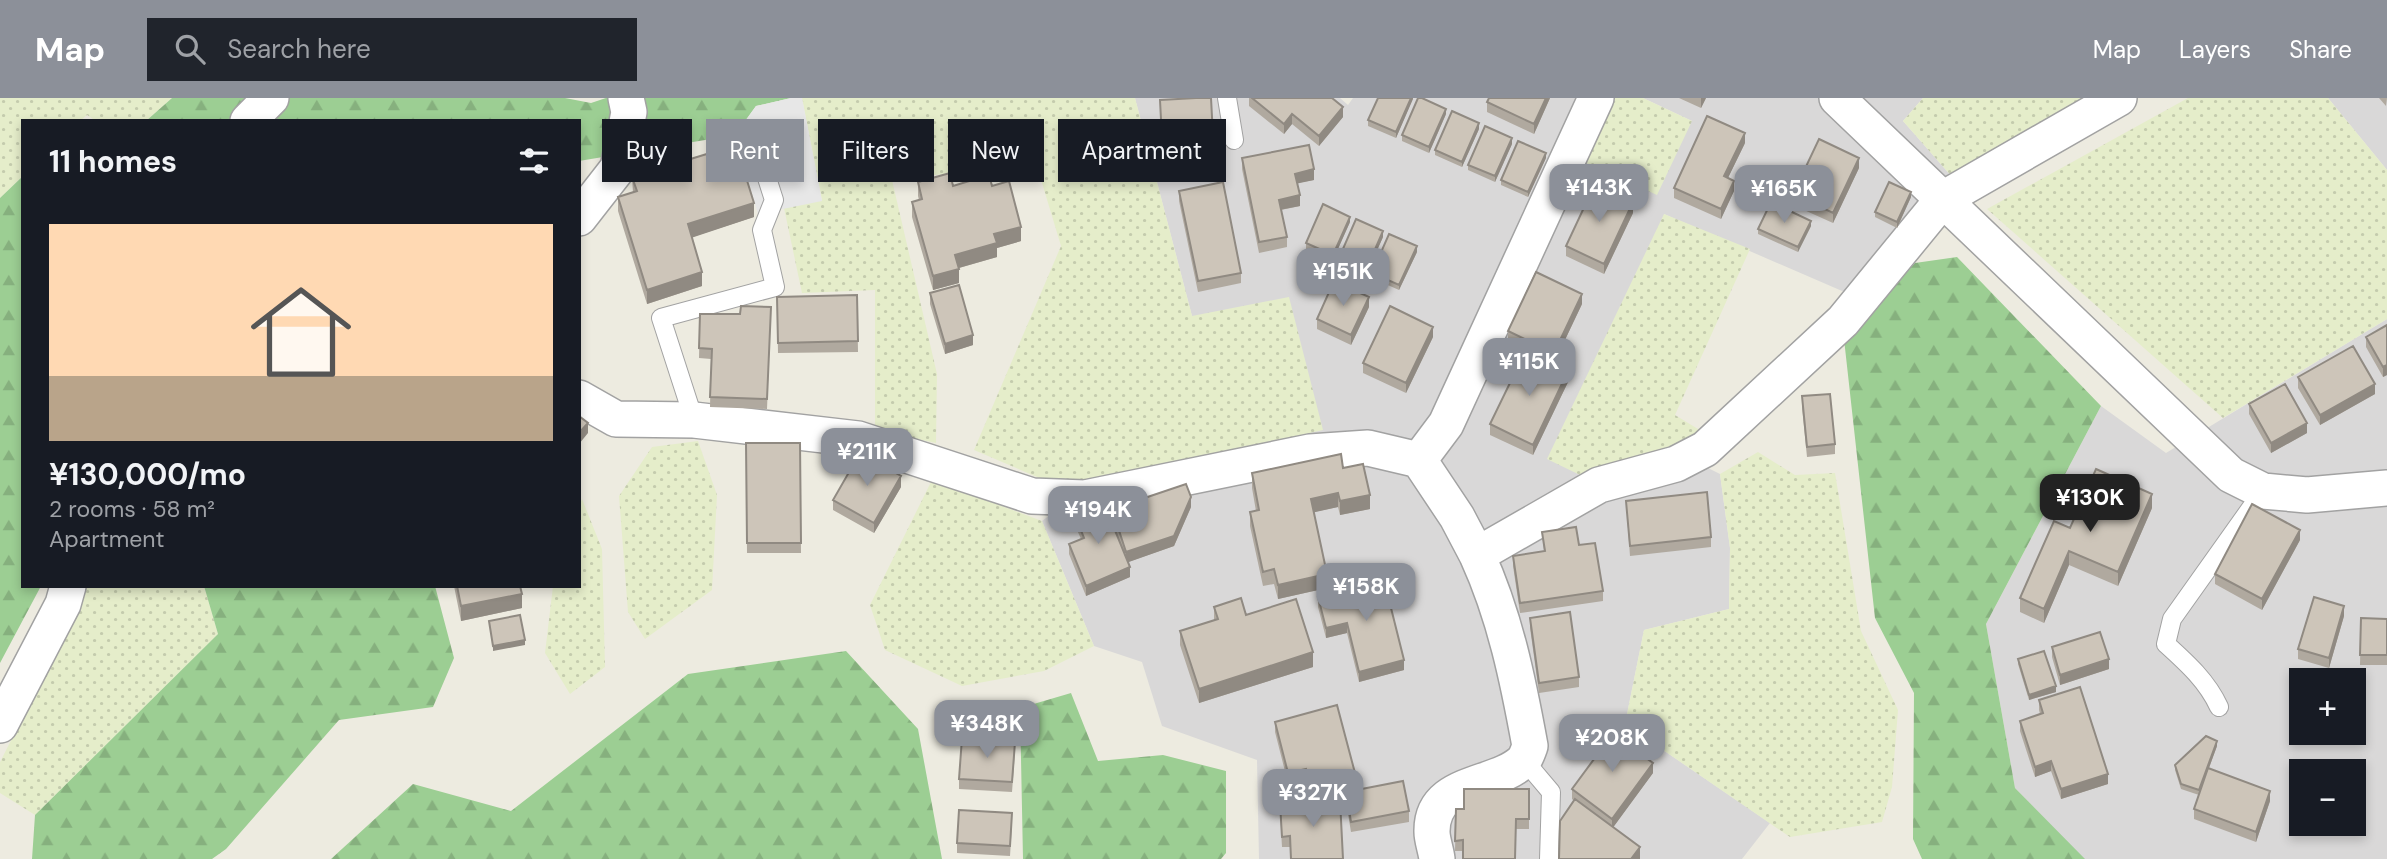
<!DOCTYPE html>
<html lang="en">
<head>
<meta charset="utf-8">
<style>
  :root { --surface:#171b24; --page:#20242c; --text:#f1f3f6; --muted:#9ea1a6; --accent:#8c9099 }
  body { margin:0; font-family:"DM Sans",sans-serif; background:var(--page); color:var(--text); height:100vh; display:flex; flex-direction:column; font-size:26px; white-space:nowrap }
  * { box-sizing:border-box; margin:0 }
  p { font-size:23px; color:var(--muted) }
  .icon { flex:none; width:38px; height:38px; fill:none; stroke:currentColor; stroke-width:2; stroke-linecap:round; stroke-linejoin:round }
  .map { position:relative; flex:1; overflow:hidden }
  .sheet { position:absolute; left:21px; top:21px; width:560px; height:469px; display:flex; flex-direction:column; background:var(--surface); border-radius:0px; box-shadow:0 4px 10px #0003 }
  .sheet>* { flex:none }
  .banner { position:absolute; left:602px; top:21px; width:665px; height:63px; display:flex; gap:14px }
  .buttons { position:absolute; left:2289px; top:570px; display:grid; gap:14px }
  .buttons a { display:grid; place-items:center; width:77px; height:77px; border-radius:0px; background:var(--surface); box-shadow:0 4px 10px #0003; font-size:35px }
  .price { position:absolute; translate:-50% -60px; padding:0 16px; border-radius:14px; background:var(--accent); color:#fff; font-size:23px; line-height:46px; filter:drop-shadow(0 2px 4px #0008) }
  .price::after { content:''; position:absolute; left:50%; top:42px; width:21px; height:16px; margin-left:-10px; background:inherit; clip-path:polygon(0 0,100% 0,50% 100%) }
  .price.current { background:#222; color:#fff }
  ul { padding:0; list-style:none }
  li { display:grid; align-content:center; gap:14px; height:371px; padding:0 28px }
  li span { display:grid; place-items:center; height:217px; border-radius:0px; color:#555 }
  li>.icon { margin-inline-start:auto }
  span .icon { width:126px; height:126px; fill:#fffc; stroke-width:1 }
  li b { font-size:30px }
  h2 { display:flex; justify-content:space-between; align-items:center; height:84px; padding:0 28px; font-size:30px }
  .tag { padding:0 24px; border-radius:0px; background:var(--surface); box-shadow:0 4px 10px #0003; font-size:24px; line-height:63px }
  .tag.current { background:var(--accent); color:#fff }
  header { display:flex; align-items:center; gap:42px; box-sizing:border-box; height:98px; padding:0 35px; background:var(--accent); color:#fff }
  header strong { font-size:33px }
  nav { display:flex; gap:38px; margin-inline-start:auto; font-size:24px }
  .search { width:490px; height:63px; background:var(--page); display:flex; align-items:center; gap:18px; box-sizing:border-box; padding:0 24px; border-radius:0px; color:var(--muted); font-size:26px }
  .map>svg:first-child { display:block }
  .residential { fill:#d9d8d8; fill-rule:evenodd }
  .farmland { fill:url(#farmland-dots) }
  .forest { fill:url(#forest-firs) }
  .parking { fill:#e7e7e7 }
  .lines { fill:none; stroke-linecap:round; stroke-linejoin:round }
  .lane-casing { stroke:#a2a2a2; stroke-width:20 }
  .street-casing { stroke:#a2a2a2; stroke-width:38 }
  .lane { stroke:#fff; stroke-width:18 }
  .street { stroke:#fff; stroke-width:35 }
  .wall { fill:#b0a99f }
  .shaded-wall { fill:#908a82 }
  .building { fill:#cdc5b9; stroke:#908a82; stroke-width:2 }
</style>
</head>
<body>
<header>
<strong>Map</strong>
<div class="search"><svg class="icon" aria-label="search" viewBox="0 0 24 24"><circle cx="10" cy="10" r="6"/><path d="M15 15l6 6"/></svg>Search here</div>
<nav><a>Map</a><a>Layers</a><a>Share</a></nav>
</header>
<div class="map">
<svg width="2387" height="761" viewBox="0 0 2387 761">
  <defs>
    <pattern id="farmland-dots" width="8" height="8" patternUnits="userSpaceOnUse" patternTransform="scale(1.75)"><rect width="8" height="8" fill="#e5edca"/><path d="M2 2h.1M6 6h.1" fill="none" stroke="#c4cbad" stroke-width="1.8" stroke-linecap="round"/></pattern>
    <pattern id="forest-firs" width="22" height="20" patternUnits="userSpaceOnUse" patternTransform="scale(1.75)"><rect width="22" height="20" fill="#9cce93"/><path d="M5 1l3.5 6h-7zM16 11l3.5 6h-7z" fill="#86b07e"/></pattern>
  </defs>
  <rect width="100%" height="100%" fill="#edebe0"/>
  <path class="residential" d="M1135,0H1340L1348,7L1353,0H1612L1692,23L1643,0H1923L1903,23L1953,80L1849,196L1664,116L1674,353L1720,376L1730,450L1729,511L1644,532L1625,626L1770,725L1742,761H1259L1257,662L1162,628L1142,564L1094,548L1042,423L1091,386L1192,218Z
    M2328,0H2387V72Z
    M2387,221V761H2083L2015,690L1986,526L2101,308L2166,355ZM2301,583H2354V635H2301ZM2301,674H2354V726H2301Z"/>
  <path class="farmland" d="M0,0H172L146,23H96L87,17L80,23H23V78L0,100Z
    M802,0H1135L1192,218L1289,199L1323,332L1091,386L1044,382L974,352L1061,148L1036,65L892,82L937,276L936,345L875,332V192L802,195L784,110L822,102Z
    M1612,0H1643L1692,23L1657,97L1584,64Z
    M1923,0H2090L1953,80L1903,23Z
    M2188,0H2328L2387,72V221L2223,320L1987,111Z
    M1664,116L1750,151L1675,317L1703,334L1674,353L1580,377L1547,361Z
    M698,343L717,397L712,492L645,541L628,514L619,398L652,349Z
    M1758,354L1795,377L1835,375L1861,533L1898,612L1892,689L1882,724L1790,739L1625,626L1644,532L1729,511L1730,450L1720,376Z
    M932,382L1042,423L1094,548L1044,573L962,588L885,552L870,507Z
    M582,401L602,451L605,569L570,596L545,555L553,488H579V408Z
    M84,488H204L218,536L35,717L0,695V664L76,515Z"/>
  <path class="forest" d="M172,0H565L591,5L606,0H791L756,8L735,37L579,63V23H146Z
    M23,78V488H41L0,565V100Z
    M1957,159L2101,308L1986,526L2015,690L2085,761H1922L1913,741L1914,595L1875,520L1844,241L1915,165Z
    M204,488H435L454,560L433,609L339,622L226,751L212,761H32L35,717L218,536Z
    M846,553L918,631L942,761H331L413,686L511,713L688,576Z
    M1071,595L1098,663L1163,657L1226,673V755L1221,761H1023L1020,610Z"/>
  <path class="parking" d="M791,0H802L822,103L758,116L735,37L756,8Z"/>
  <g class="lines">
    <defs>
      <path id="lane" d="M1227,0L1234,42
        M694,322L661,220L775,189L762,132L774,102L758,52
        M2219,609C2207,583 2187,565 2166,546L2172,521L2263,393
        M1524,662L1551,694L1549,761"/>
      <path id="street" d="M1837,0L2231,377L2263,393L2307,397L2387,390
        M248,23L271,0
        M579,120L618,70L629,14L626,0
        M579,300L616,321L694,322L858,341L1032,398L1085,400L1310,354L1368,350L1419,362L1457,419L1477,457L1599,387L1676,366L1705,351L1843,223L1943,101L2119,0
        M1419,362L1446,326L1596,0
        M0,627L63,506L68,488
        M1437,761C1436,752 1432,742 1432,734C1431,681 1495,690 1523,663C1526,660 1528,653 1530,648C1518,582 1505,518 1477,457"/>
    </defs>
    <use href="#lane" class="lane-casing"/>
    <use href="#street" class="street-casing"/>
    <use href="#lane" class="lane"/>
    <use href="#street" class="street"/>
  </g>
  <path class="wall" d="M1249,0H1332L1343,19L1319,48L1292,26L1284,36L1249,8Z
    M1413,0L1396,40L1368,28V22Z
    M1550,0L1534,36L1487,14V4Z
    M1679,0H1706L1701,10Z
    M2379,0H2387L2386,8Z
    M1160,2L1213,38V48L1162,51Z
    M1446,16L1429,55L1402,43V37Z
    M1479,31L1462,69L1435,57V52Z
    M1745,45L1728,80L1734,93L1721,121L1674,100V90Z
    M1512,46L1495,84L1468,72V67Z
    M1242,60L1314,82L1297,85L1300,108L1281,112L1287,139V149L1259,155L1242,71Z
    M1546,60L1528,99L1501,87V82Z
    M1859,70L1833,125L1793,107V96Z
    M632,79L754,119L692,139L702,188L647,206L618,113V99L633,95Z
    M918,84L953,88H992L1021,143L997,150V159L959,170V185L933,192L912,119V104L919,102L918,98Z
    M1179,93L1241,175V185L1198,194L1179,103Z
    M1911,99L1897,130L1875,119V114Z
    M1633,115L1604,176L1566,158V148Z
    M1350,124L1333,162L1306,151V145Z
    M1811,128L1798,154L1758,136V131Z
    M1383,139L1366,177L1339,165V160Z
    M1417,154L1399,192L1372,180V175Z
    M930,195L973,247L945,256L930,206Z
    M857,197L858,254L778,255L777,199Z
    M1582,206L1554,265L1508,243V233Z
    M771,209L767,311L710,309L711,261L699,260L700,216H740Z
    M1369,209L1351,247L1317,231V221Z
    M2387,227V277L2383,279L2366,249V239Z
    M1433,239L1406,295L1363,275V265Z
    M2298,279L2375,296L2320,327L2298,290Z
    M1568,284L1533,357L1490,337V326Z
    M1802,298L1835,346V356L1807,359L1802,309Z
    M2249,306L2307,335L2271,355L2249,316Z
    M746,345H800L801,455H747Z
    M1343,370L1370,411L1340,417L1338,409L1314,414L1327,490L1278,501L1274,486L1263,488L1250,428V414L1256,413L1252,390V375Z
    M901,389L874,435L833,412V402Z
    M1626,403L1711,439V449L1630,458Z
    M1191,409L1174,448L1128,464L1130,479L1086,498L1069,456V446L1081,441L1074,425V415L1118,441L1112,421V411Z
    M2152,410L2118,488L2069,467L2044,525L2020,514V500L2070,430Z
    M1542,434L1579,447L1603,493V503L1520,515L1513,468V458L1544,453Z
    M2300,442L2262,512L2215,486V476Z
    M454,488H520L522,510L461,523Z
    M1318,499L1404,572L1359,584L1347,535L1326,540L1318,509Z
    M1214,509L1246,517L1313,569L1199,605L1180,547V533L1214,522Z
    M2344,518L2329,570L2298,561V551Z
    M1530,520L1579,579V589L1539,595L1530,530Z
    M2361,520L2387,521V567H2360Z
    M2052,549L2109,571L2060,587L2052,559Z
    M2018,561L2056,594L2029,602L2018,566Z
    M2039,602L2108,686L2061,701L2051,673L2035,679L2020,633V623L2040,616L2039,612Z
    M1275,624L1355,685L1309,697L1306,681L1288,685L1275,634Z
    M1592,648L1653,675L1613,729L1640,761L1572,701V691L1595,660L1592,658Z
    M2217,648L2209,670L2270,703L2256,744L2194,721V711L2199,697L2181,691L2175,672V667Z
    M1015,654L1012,694L959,691V681Z
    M1529,691V731H1516L1463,753H1455L1456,711H1464Z
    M1346,694L1409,713V724L1351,734L1346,704Z
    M1280,715L1343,761L1290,749H1282Z
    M1012,726L1010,758L957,755V745Z"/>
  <path class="shaded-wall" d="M1411,0H1413V1L1396,40V34Z
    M1546,0H1550L1534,36V26Z
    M1701,0H1706L1701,10Z
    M1343,9V19L1319,48V38Z
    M1446,11V16L1429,55V49Z
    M1292,16V26L1284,36V26Z
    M1479,25V31L1462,69V64Z
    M1745,35V45L1724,88V78Z
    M1512,40V46L1495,84V78Z
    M1546,55V60L1528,99V94Z
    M1859,60V70L1833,125V115Z
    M1314,71V82L1295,86V76Z
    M1734,83V93L1721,121V111Z
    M1911,94V99L1897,130V124Z
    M1300,97V108L1279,112V102Z
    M1633,104V115L1604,176V166Z
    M754,105V119L688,141V126Z
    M1350,119V124L1333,162V157Z
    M1811,123V128L1798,154V149Z
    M1021,129V143L997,150V159L955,171V157L994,136Z
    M1383,133V139L1366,177V172Z
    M1417,148V154L1399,192V187Z
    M959,171V185L933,192V178Z
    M702,174V188L647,206V192Z
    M1582,196V206L1554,265V255Z
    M1369,199V209L1351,247V237Z
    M1433,229V239L1406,295V285Z
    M973,237V247L945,256V246Z
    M2387,267V277L2383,279V269Z
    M1568,273V284L1533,357V347Z
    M2375,286V296L2320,327V317Z
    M588,325V335L579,346V335Z
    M2307,325V335L2271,355V345Z
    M901,378V389L874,435V425Z
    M1338,395V409L1311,415V401Z
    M2152,396V410L2118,488V474Z
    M1370,397V411L1340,417V403Z
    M1191,399V409L1174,448L1126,465V454Z
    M2300,432V442L2262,512V501Z
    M2069,453V467L2044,525V511Z
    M1130,469V479L1086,498V488Z
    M1327,476V490L1278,501V487Z
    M522,496V510L461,523V508Z
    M2344,508V518L2329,570V560Z
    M1347,525V535L1326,540V530Z
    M525,542V547L493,553V548Z
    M1313,554V569L1199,605V591Z
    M2109,561V571L2060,587V577Z
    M1404,562V572L1359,584V574Z
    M2056,588V594L2029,602V597Z
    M2217,643V648L2199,697V692Z
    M2051,663V673L2035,679V669Z
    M1653,665V675L1612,731V721Z
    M1306,671V681L1288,685V675Z
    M1355,675V685L1309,697V687Z
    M2108,676V686L2061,701V691Z
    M2270,693V703L2256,744V734Z
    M1640,749V761H1631Z"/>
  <path class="building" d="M1196,0H1211L1213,38L1162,41L1160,2Z
    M1252,0H1332L1343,9L1319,38L1292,16L1284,26Z
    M1378,0H1411L1396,34L1368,22Z
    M1418,0H1422L1446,11L1429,49L1402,37Z
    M1489,0H1546L1534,26L1487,4Z
    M1452,13L1479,25L1462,64L1435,52Z
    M1707,18L1745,35L1724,78L1734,83L1721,111L1674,90Z
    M1485,28L1512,40L1495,78L1468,67Z
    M1819,41L1859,60L1833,115L1793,96Z
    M1518,43L1546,55L1528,94L1501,82Z
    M736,47L754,105L688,126L702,174L647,192L618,99L637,93L632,79Z
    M1309,47L1314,71L1295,76L1300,97L1279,102L1287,139L1259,144L1242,60Z
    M950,75L953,88L989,77L992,88L1009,83L1021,129L994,136L997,145L955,157L959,171L933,178L912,104L922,101L918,84Z
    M1223,84L1241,175L1198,183L1179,93Z
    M1889,84L1911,94L1897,124L1875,114Z
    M1595,86L1633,104L1604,166L1566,148Z
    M1771,104L1811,123L1798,149L1758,131Z
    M1323,106L1350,119L1333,157L1306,145Z
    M1356,121L1383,133L1366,172L1339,160Z
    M1389,136L1417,148L1399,187L1372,175Z
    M1536,174L1582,196L1554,255L1508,233Z
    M1334,183L1369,199L1351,237L1317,221Z
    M959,187L973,237L945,246L930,195Z
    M857,197L858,243L778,245L777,199Z
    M741,208L771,209L767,301L710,299L712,251L699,250L700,216H740Z
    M1390,208L1433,229L1406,285L1363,265Z
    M2387,227V267L2383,269L2366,239Z
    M2353,248L2375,286L2320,317L2298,279Z
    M1525,254L1568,273L1533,347L1490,326Z
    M2285,286L2307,325L2271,345L2249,306Z
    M1830,296L1835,346L1807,349L1802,298Z
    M579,318L588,325L579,335Z
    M746,345H800L801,445H747Z
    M860,355L901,378L874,425L833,402Z
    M1341,356L1343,370L1363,366L1370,397L1340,403L1338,395L1311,401L1327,476L1278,487L1274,471L1263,474L1250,414L1259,412L1252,375Z
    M2096,371L2152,396L2118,474L2069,453L2044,511L2020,500L2054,423L2070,430Z
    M1186,386L1191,399L1174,438L1126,454L1112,411Z
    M1707,394L1711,439L1630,448L1626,403Z
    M1103,403L1130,469L1086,488L1069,446L1084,440L1074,415Z
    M2252,406L2300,432L2262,501L2215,476Z
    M1576,429L1579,447L1595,445L1603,493L1520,505L1513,458L1545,453L1542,434Z
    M1384,482L1404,562L1359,574L1347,525L1326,530L1318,499Z
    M457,488H520L522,496L461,508Z
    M2314,499L2344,508L2329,560L2298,551Z
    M1241,500L1246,517L1296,501L1313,554L1199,591L1180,533L1218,521L1214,509Z
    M1570,514L1579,579L1539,585L1530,520Z
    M520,517L525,542L493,548L489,523Z
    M2361,520L2387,521V557H2360Z
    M2100,534L2109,561L2060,577L2052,549Z
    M2044,553L2056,588L2029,597L2018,561Z
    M2080,589L2108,676L2061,691L2051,663L2035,669L2020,623L2043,615L2039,602Z
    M1337,607L1355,675L1309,687L1306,671L1288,675L1275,624Z
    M1605,630L1653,665L1612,721L1572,691L1600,653L1592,648Z
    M2206,638L2217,643L2199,692L2181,686L2175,667Z
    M962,640L1015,644L1012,684L959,681Z
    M2208,670L2270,693L2256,734L2194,711Z
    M1403,683L1409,713L1351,724L1346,694Z
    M1464,691H1529V721H1516L1515,761H1463V742L1455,743L1456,711H1464Z
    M1575,701L1640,749L1631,761H1559L1560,723Z
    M1340,702L1343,761H1291L1290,738L1282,739L1280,705Z
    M959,712L1012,715L1010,748L957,745Z"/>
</svg>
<div class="buttons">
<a>+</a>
<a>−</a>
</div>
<b class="price" style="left:1599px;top:126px">¥143K</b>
<b class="price" style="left:1784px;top:127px">¥165K</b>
<b class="price" style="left:1343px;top:210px">¥151K</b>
<b class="price" style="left:1529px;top:300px">¥115K</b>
<b class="price" style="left:867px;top:390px">¥211K</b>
<b class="price current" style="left:2090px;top:436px">¥130K</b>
<b class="price" style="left:1098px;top:448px">¥194K</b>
<b class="price" style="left:1366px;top:525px">¥158K</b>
<b class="price" style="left:987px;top:662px">¥348K</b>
<b class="price" style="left:1612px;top:676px">¥208K</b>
<b class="price" style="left:1313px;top:731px">¥327K</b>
<div class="banner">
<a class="tag">Buy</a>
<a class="tag current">Rent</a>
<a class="tag">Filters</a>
<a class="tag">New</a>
<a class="tag">Apartment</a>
</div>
<section class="sheet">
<h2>11 homes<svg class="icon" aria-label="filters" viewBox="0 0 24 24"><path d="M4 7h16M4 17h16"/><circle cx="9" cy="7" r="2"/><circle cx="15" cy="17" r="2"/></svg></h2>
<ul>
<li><span style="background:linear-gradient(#ffd9b3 70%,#b9a48a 0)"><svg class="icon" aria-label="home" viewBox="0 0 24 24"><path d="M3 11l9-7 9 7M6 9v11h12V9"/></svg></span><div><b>¥130,000/mo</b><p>2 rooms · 58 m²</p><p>Apartment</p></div></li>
</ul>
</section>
</div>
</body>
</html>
